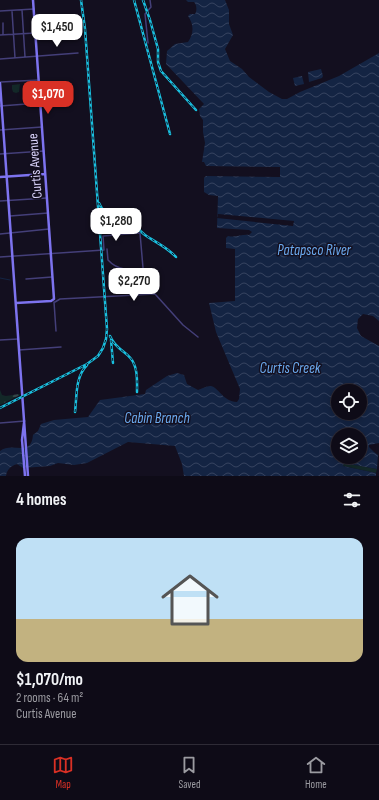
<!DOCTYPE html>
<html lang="en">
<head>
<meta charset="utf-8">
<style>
  :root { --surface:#0e0b17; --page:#1c1924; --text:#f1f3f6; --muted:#9b9ba1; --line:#2e2b36; --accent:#d93025 }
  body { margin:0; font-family:"Sofia Sans Condensed",sans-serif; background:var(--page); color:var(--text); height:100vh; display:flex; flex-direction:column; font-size:15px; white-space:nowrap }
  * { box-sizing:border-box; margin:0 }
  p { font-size:13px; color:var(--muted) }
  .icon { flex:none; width:22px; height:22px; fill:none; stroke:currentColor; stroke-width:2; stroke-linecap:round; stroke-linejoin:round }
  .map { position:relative; height:476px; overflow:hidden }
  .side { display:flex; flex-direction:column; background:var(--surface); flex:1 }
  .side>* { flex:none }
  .buttons { position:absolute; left:331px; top:384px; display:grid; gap:8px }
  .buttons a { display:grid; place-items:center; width:36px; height:36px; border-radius:50%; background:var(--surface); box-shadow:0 2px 10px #0003,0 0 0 1px var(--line); font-size:20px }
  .price { position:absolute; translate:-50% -34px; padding:0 9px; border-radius:8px; background:#fff; color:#222; font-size:13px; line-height:26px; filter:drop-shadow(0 1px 2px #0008) }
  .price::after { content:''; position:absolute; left:50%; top:24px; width:12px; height:9px; margin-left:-6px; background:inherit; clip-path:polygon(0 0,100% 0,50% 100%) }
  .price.active { background:var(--accent); color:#fff }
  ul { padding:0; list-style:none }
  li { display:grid; align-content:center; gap:8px; height:212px; padding:0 16px }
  li span { display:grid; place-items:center; height:124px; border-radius:12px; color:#555 }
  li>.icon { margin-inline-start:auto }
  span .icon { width:72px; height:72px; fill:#fffc; stroke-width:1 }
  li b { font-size:17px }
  h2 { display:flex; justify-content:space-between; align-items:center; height:48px; padding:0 16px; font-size:17px }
  .dock { display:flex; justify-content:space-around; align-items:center; height:56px; border-top:1px solid var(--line); background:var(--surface); font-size:11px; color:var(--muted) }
  .dock a { display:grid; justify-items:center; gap:2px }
  .dock .active { color:var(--accent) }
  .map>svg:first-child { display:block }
  .green { fill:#132828 }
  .forest { fill:url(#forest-firs) }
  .water { fill:url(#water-waves); fill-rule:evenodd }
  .pier { fill:#130f1f }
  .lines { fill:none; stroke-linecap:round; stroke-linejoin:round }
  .stream { stroke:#142443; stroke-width:1 }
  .street { stroke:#443f79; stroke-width:1.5 }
  .secondary { stroke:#7d73ef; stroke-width:2.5 }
  .rail-casing { stroke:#19c0df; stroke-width:2.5 }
  .rail { stroke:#130f1f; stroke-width:1; stroke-dasharray:3; stroke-linecap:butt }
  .labels { text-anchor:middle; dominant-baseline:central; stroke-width:3; stroke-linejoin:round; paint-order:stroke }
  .street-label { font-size:14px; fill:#d9d2fa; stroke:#130f1f }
  .water-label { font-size:15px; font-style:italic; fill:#6baaef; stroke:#130f1f }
</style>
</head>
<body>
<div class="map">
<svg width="379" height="476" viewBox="0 0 379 476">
  <defs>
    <pattern id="forest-firs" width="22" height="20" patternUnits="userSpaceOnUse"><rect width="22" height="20" fill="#132828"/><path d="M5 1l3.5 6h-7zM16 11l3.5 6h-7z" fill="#354648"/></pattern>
    <pattern id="water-waves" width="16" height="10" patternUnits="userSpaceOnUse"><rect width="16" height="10" fill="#142443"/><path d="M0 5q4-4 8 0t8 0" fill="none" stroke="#36435f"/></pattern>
  </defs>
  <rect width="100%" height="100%" fill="#130f1f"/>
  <path class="green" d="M20,84L19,92L16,93L13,92L12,89V85Z
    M344,463L377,469L376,473L343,466Z"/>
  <path class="forest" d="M0,390L2,395L6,396L19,394L20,395L0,405Z"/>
  <path class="water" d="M186,0H225L229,10V24L233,35L225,49L230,61L242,69L249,77L269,92L282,99H287L300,92L339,76L379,53V321L373,316L363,314L358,319L357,328L361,336L379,346V443L369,445V447L374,452L378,455L377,469L344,463L343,466L376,473V476H184L182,464L175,446L128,442L87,463L74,465L58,463L50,466L23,468L17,464C11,466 7,469 6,476H0V451C12,441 31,458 33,435L38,431L41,424L54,420L88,417L100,400L145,394L146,390L167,376L177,373L184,375L187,384L198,390C201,389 207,386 210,386C217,385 223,402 237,402L239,399L240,389L216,332L209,303L235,301V249L226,248V238L228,236C236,238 242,234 249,235L252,232L249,230L217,228L218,196L209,195L204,192V178L206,176L280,177V167L206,166L204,162H202L205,143L203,132V120L200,116L199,109L204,104L166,64L167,51L175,44L188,42C194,33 194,25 188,16L190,14H195C197,11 197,5 194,2H188ZM338,391H360V413H338ZM338,435H360V457H338Z
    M321,69L323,76L322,78L309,82L308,72Z
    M302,76L304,84L295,86L293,78Z"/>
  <path class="pier" d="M218,214L294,221L293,226L217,218Z"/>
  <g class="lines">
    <path class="stream" d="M0,278L10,280"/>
    <path class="street" d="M22,10L25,57
      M0,11L34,9
      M12,11L15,58
      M3,23V35
      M0,35L35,33
      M148,43L145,14L151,7L150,0
      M0,59L78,53
      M1,82L39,80
      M0,106L40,103
      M0,130L42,127
      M0,154L44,151
      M0,201L47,198
      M10,216L48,213
      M0,234L49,229
      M107,249L108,260C118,271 130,270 144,269
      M0,257L104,250L103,236L140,233L145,291
      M26,279L52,277
      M54,302L56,331
      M55,302L60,299L155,294L183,325L198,337
      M0,340L18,339
      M19,350L61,347
      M0,423L25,421"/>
    <path class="secondary" d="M0,83L28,476
      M0,177L45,174
      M16,303L51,301L54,299L33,0
      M24,423L22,440L25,476"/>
    <defs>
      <path id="rail" d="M134,0L170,134
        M143,0L150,20L158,49V62L161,71L196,110
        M99,203C107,221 121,218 135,226C139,229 141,232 145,235C155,242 167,247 176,257
        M110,336C116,351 130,352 134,364C138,372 137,383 137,392
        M111,340L113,363
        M0,408L87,364L98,356L103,348L106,339L107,329L85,29L81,0
        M75,412C77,396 75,377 87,365"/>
    </defs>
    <use href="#rail" class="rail-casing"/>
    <use href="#rail" class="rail"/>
  </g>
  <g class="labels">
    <g class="street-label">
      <text transform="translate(35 166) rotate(-94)">Curtis Avenue</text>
    </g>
    <g class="water-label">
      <text x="314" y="250">Patapsco River</text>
      <text x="290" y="368">Curtis Creek</text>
      <text x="157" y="418">Cabin Branch</text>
    </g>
  </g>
</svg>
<div class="buttons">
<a><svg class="icon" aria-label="locate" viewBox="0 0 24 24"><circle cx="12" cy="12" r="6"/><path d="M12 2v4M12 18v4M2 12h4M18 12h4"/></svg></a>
<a><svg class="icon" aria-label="layers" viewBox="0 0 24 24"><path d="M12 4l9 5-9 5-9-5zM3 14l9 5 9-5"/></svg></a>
</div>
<b class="price" style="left:57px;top:48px">$1,450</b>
<b class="price active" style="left:48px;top:115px">$1,070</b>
<b class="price" style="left:116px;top:242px">$1,280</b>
<b class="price" style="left:134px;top:302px">$2,270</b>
</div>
<section class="side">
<h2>4 homes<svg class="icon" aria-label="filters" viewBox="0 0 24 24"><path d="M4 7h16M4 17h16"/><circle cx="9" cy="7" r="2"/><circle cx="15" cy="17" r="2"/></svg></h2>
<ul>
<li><span style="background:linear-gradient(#bfe0f5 65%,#c2b280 0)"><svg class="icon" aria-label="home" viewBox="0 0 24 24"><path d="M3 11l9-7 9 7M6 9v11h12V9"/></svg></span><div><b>$1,070/mo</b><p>2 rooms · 64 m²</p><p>Curtis Avenue</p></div></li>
</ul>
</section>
<nav class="dock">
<a class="active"><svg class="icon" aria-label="map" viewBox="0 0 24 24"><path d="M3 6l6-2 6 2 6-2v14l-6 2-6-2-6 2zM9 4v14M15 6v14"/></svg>Map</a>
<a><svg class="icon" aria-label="saved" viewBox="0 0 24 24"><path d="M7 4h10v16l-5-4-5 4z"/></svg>Saved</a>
<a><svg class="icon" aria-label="home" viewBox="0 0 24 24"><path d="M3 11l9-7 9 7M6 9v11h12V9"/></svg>Home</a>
</nav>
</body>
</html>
